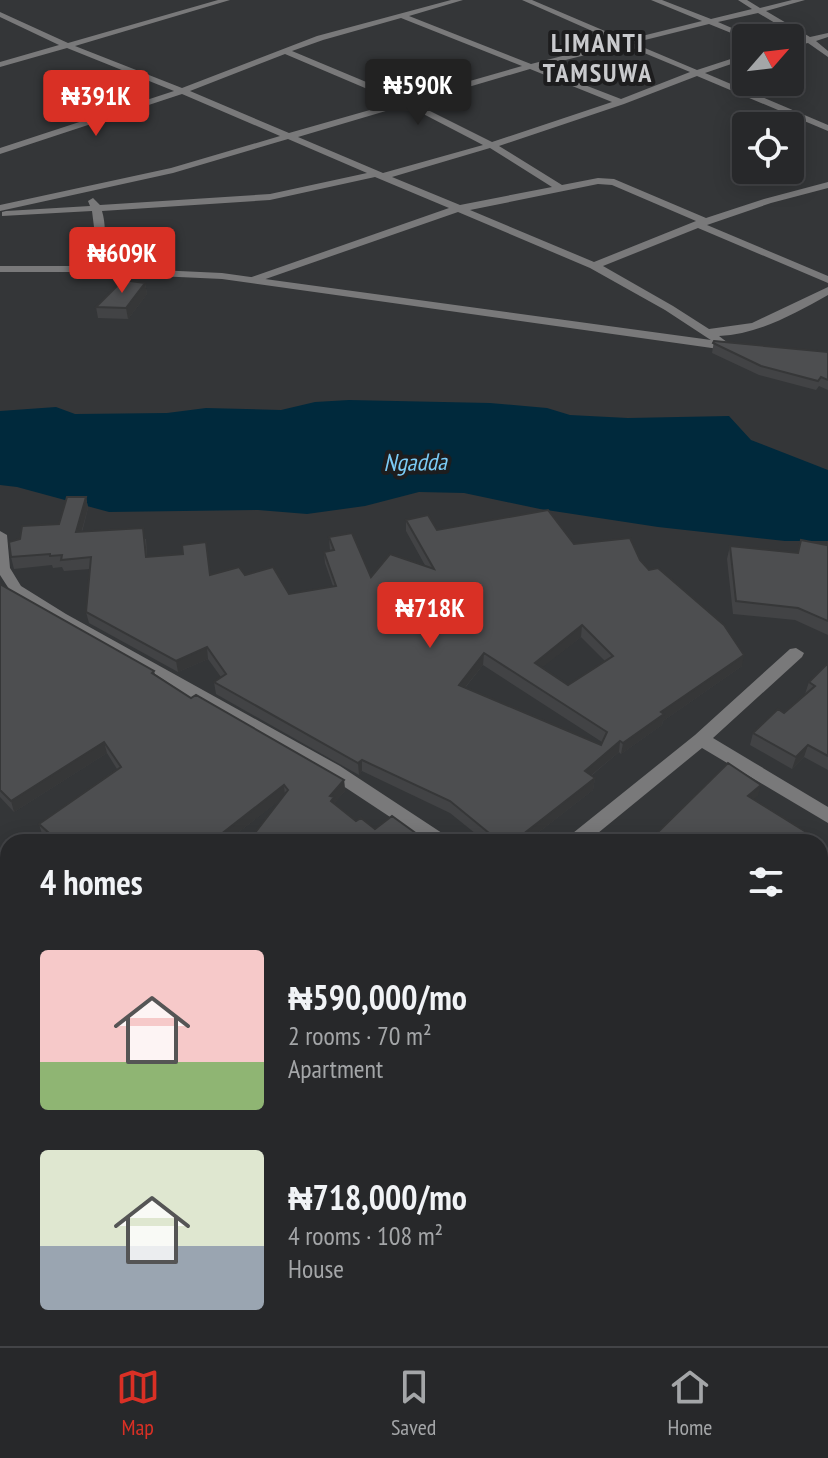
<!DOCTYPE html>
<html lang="en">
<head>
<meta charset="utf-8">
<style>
  :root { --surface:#27282a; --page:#333436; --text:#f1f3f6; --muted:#a4a6a8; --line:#434447; --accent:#d93025 }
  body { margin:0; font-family:"PT Sans Narrow",sans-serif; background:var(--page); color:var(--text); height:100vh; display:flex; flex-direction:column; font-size:30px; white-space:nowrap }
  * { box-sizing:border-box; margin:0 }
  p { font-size:26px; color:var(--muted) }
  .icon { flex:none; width:44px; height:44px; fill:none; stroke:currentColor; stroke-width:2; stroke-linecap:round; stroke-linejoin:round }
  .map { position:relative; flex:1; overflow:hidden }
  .panel { position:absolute; left:0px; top:834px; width:828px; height:512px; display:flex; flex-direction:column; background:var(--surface); border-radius:24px 24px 0 0; box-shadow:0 4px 20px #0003,0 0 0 2px var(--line) }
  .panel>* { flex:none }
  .needle { width:52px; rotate:62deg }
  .tools { position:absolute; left:732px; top:24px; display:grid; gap:16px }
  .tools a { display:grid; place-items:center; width:72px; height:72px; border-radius:8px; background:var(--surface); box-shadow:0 4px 20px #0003,0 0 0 2px var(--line); font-size:40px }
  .price { position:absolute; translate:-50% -68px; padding:0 18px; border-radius:8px; background:var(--accent); color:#fff; font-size:26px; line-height:52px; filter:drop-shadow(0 2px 4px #0008) }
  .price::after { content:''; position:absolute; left:50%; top:48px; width:24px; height:18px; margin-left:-12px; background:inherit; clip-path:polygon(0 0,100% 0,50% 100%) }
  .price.active { background:#222; color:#fff }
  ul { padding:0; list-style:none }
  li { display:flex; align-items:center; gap:24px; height:200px; padding:0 40px }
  li span { display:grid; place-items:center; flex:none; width:224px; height:160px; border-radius:8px; color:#555 }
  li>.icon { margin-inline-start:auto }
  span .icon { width:96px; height:96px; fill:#fffc; stroke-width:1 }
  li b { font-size:34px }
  h2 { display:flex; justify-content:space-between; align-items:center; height:96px; padding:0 40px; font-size:34px }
  .tab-bar { display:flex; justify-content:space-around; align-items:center; height:112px; border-top:2px solid var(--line); background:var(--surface); font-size:22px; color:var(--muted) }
  .tab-bar a { display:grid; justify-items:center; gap:4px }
  .tab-bar .active { color:var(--accent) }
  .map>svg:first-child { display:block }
  .water { fill:#00293c }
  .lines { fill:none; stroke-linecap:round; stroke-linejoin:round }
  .minor { fill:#79797a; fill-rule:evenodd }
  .tertiary { fill:#79797a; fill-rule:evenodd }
  .wall { fill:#424345; fill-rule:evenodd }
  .shaded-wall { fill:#363738 }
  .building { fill:#4d4e50; stroke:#363738; stroke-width:2; fill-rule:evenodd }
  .labels { text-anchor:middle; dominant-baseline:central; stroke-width:8; stroke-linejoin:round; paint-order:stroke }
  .water-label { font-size:24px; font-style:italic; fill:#7bcbf5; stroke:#1d1d1e }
  .far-district-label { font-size:26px; font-weight:bold; letter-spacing:2px; fill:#cacbce; stroke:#1d1d1e }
</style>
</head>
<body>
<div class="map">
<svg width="828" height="1346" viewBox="0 0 828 1346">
  <rect width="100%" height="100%" fill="#343638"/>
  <path class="water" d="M349,400L490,403L547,408L570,415L628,418L729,416L751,440L828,470V541H785L658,527L540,509L464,493L419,492L365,506L307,514L258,510L109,512L17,487L0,485V411L56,407L75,414L167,413L206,408L281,410L315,402Z"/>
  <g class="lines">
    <path class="minor" d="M218,0H230L75,46L182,88L317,36L451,0H463L409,16L531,64L617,42L522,0H532L626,40L702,21L651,0H662L711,19L752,9L738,0H747L760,8L792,0H805L766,11L810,37L828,33V37L816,41L828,51V57L808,43L790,47V43L802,39L758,13L718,22L755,38L746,39L709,24L633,43L697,70L746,54V59L705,73L828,125V131L697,76L624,104L499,146L562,185L598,178L614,179L706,218L764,199L828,182V188L771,203L707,225L828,276V283L698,228L603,266L673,306L709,329L752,323L828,287V295C794,314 759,334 719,336L732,346L726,350L665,310L590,268L458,212L257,282H249V278L449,208L375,177L270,200L102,211C108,231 103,250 99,270L94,273L89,270L95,235L92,211L2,216V212L6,211L90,206L88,201L93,198L100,205L270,194L367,173L288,139L173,173L0,211V205L171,168L280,136L182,94L0,154V148L174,91L67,48L0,67V62L59,45L0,17V12L68,43ZM401,18L522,66L407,99L292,51L323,40ZM625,45L690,72L621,99L538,67ZM285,54L398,102L289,133L190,91ZM530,69L612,102L492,142L414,103ZM406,105L483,145L383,173L298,137ZM490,148L552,187L460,205L392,177ZM598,184L612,185L696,221L594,262L470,210Z
      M0,531L7,535L10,568L21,586L66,614L340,766L448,837L451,842H428L328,776L56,622L11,592L0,575Z
      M796,648L804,653L802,657L713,738L828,807V823L702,748L587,842H565L568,837L695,735L790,649Z
      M0,851L8,855V875L0,871Z
      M820,1205L828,1208V1235L820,1232Z
      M8,1255V1280L0,1284V1259Z
      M340,1338H366L369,1346H343Z"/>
    <path class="tertiary" d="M0,266H71L222,273L733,343L739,347L733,351L222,279L71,272H0Z"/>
  </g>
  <path class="wall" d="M145,283L147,294L128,319L98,318L96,307Z
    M714,341L828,352V390L819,386L816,390L759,375L712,353Z
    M86,497L88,508L82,532L146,539L147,557L210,575H245L289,594L333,586L325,563L324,552L330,551L329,537L371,577L426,567L406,531V520L437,530L574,544L640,560L742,666L663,721L662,725L621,754L619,752L591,776L595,778L593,790L526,842H486L450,813L362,771L359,775L216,694L214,682L221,677L208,659L178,672L89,623L86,612L90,569L64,571L62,567L53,568L52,565L14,569L11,557L20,539L59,524ZM581,637L605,661L568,685L542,667ZM483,665L602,742L601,745L465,688Z
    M801,540L827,545L828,542V635L795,620L733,614L727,559L730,546L798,553Z
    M0,584L154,671L155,674L191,698L344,780L345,791L334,803L356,821L375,829L428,842H248L281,799L226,842H50L42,834L39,824L117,769L107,753L14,812L0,797Z
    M828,663V770L804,757L792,769L750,745L753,733L784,713L805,694L809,682Z
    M820,856L828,861V1141L820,1134Z
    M405,1338H425L411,1346H409Z
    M454,1338H563L551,1346H459Z
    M566,1338H820L828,1346H571Z"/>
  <path class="shaded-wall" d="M145,283L147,294L128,319L126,308Z
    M86,497L88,508L78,544L76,532Z
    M582,625L581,637L534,674L535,663Z
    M207,647L208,659L178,672L176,661Z
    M484,653L483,665L458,696L459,685Z
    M744,655L742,666L663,721L662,725L621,754L623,743L661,712Z
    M620,741L619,752L583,782L585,771Z
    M104,742L107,753L14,812L11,801Z
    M808,745L804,757L792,769L796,757Z
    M362,760V771L359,775L358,763Z
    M595,778L593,790L526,842H513Z
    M344,780L345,791L334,803L335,808L330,796Z
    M284,785L285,796L226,842H211Z
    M761,785L758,796L745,807L748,796Z
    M806,832L803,842H797Z
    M3,916L8,931L0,936V918Z
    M8,1203V1220L0,1225V1208Z
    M122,1338H142L129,1346H125Z
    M409,1338H425L411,1346H410Z
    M550,1338H563L551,1346H538Z"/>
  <path class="building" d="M123,280L145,283L126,308L96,307Z
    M714,341L828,352V380L821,377L818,381L761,366L713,343Z
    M67,497H86L76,532L143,528L146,557L183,554L182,545L206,542L210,575L239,567L245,575L273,567L289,594L336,586L324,552L334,550L329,537L352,533L371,577L390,554L434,569L406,520L428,515L437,530L548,510L574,544L630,538L640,560L649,570L658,568L724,625L744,655L661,712L664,714L623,743L620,741L585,771L595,778L513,842H500L450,801L362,760L358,763L214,682L226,674L207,647L176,661L86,612L91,557L61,560L62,555L50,556V554L11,557L9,542L20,539L22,526L59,524ZM582,625L613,656L568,685L535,663ZM484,653L607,732L601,745L459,685Z
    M801,540L827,545L828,542V621L798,608L736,601L730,546L798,553Z
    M0,584L154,671L152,673L191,698L196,695L344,780L330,796L334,797L331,801L356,821L361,818L375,829L392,816L428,842H248L288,790L284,785L211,842H59L39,824L121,767L104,742L11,801L0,790Z
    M828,663V756L808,745L796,757L753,733L778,709L784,713L815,686L809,682Z
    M728,763L761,785L748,796L806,832L797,842H644L649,836L652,838Z
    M820,856L828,861V1127L820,1121Z
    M8,963V1047L6,1046L8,1049V1203L0,1208V968Z
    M820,1275L823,1279L828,1276V1341L821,1346H580L575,1338H820Z
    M26,1338H122L125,1346H16L27,1340Z
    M210,1338H253L257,1346H196Z
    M461,1338H550L538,1346H465Z"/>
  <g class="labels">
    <g class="water-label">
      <text transform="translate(415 462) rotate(-1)">Ngadda</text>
    </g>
    <g class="far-district-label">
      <text x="598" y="42">LIMANTI<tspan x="598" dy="30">TAMSUWA</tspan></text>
    </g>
  </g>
</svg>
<div class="tools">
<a><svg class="needle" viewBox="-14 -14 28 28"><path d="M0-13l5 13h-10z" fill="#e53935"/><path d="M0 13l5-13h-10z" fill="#a4a6a8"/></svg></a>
<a><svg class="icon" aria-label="locate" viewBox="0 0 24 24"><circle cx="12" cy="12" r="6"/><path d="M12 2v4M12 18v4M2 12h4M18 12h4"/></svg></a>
</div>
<b class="price active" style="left:418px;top:127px">₦590K</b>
<b class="price" style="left:96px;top:138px">₦391K</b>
<b class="price" style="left:122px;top:295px">₦609K</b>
<b class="price" style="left:430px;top:650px">₦718K</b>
<section class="panel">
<h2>4 homes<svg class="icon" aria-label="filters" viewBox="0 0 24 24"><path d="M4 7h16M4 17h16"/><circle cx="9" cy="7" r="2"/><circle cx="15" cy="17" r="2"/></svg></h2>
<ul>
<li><span style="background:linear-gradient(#f6c9c9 70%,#8fb573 0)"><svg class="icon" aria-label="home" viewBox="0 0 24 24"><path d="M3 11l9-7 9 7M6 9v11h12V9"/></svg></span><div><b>₦590,000/mo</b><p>2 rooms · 70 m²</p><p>Apartment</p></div></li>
<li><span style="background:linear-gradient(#dfe7d0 60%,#9aa5b1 0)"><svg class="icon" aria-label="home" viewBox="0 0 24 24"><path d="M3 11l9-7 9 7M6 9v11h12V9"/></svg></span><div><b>₦718,000/mo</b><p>4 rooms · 108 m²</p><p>House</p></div></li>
</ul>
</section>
</div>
<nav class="tab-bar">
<a class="active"><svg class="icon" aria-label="map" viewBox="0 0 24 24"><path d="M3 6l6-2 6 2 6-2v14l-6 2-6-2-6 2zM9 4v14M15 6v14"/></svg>Map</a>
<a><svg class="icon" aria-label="saved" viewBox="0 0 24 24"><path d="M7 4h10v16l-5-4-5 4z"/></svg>Saved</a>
<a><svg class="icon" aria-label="home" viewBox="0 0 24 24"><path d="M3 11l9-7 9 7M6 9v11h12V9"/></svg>Home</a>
</nav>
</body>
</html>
